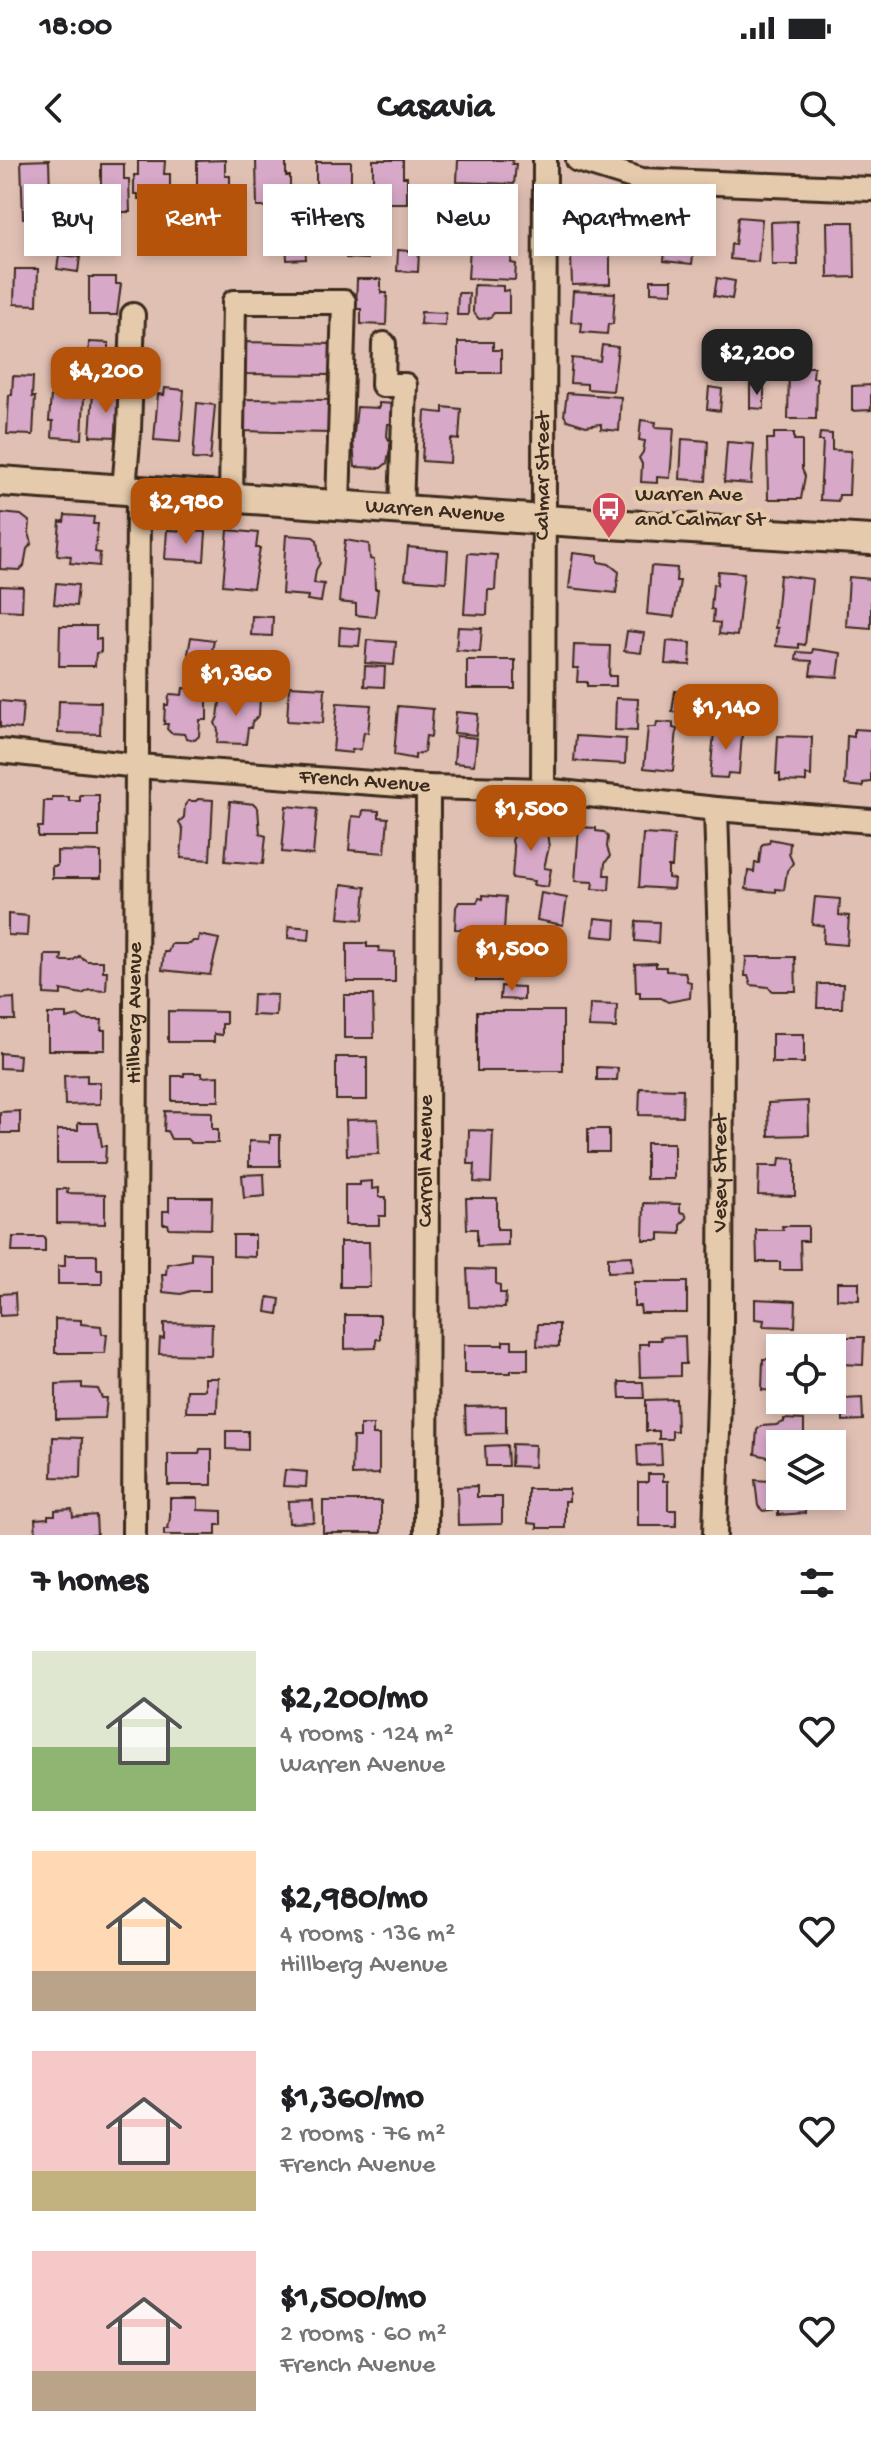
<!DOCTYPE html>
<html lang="en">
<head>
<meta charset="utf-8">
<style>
  :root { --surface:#fff; --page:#f6f6f6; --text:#202124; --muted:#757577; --accent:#b45309 }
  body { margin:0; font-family:"Gochi Hand",sans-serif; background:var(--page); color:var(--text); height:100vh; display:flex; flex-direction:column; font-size:30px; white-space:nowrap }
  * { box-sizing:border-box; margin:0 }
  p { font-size:26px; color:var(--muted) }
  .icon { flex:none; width:44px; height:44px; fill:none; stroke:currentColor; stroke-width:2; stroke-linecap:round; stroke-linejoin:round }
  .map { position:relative; height:1375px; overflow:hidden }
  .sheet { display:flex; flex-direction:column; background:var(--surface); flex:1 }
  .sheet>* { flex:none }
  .top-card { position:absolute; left:24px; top:24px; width:824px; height:72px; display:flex; gap:16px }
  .buttons { position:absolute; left:766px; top:1174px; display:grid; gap:16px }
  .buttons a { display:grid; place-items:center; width:80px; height:80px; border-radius:0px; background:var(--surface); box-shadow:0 4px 12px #0003; font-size:40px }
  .price { position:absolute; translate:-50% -68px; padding:0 18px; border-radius:16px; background:var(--accent); color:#fff; font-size:26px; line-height:52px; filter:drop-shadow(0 2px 4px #0008) }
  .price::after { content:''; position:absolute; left:50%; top:48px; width:24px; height:18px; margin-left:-12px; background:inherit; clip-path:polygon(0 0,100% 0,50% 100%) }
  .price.on { background:#222; color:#fff }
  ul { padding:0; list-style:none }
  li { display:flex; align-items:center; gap:24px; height:200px; padding:0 32px }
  li span { display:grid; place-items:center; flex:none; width:224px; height:160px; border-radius:0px; color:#555 }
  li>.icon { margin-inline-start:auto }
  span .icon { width:96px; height:96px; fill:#fffc; stroke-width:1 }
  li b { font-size:34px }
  h2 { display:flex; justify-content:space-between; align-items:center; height:96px; padding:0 32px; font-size:34px }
  .pill { padding:0 28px; border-radius:0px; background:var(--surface); box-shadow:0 4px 12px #0003; font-size:28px; line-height:72px }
  .pill.on { background:var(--accent); color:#fff }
  .status { display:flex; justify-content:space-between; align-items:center; height:56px; padding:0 40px; background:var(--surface); direction:ltr }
  .status svg { height:22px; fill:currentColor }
  header { display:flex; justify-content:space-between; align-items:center; height:104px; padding:0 32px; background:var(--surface); font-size:36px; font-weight:700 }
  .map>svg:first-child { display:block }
  .building { fill:#d7a8c7; stroke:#3b2a1e; stroke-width:2 }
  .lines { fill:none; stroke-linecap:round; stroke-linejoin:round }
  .minor-casing { stroke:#3b2a1e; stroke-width:28 }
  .major-casing { stroke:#3b2a1e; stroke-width:34 }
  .minor { stroke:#e5caac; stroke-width:22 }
  .major { stroke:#e5caac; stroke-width:28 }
  .labels { text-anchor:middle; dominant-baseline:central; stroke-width:8; stroke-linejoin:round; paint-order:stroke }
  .street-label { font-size:22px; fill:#3b2a1e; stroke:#e5caac }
  .poi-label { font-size:22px; fill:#3b2a1e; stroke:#e5caac; text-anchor:start }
</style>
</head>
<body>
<div class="status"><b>18:00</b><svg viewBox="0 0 49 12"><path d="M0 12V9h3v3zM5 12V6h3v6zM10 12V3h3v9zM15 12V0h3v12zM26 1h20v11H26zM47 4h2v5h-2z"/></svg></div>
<header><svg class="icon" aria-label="back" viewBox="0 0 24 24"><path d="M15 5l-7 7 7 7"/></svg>Casavia<svg class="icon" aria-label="search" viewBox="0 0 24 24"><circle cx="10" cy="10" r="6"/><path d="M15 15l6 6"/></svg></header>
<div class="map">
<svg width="871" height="1375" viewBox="0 0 871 1375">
  <rect width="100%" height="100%" fill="#e1c0b4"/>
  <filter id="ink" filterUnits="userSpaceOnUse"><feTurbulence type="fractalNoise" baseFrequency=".0125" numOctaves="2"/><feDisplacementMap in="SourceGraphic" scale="16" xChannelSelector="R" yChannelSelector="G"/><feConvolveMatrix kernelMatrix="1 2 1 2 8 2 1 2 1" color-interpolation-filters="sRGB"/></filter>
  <g filter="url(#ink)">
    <path class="building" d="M49,0L50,33H66L67,48L40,49L41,57L23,58L21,1Z
      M225,0V16H230V34H222V62H214V51H197V1Z
      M256,0H286V16H290V32H284V47H257Z
      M373,0H403V17H407V43H373Z
      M458,0H513L512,4H516L514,24L457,22Z
      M138,1H165L164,14H170V35H165V39H138V34H134V15H138Z
      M316,2H351V26L316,25Z
      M101,4H124V19H129L130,52H122V57H114V52H101Z
      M465,37L495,38V42L510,43L516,55V69H468L469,49H464Z
      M577,37L592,38V43L615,45L612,78L574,74Z
      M669,47L691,51L694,58L692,71L696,72L692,104L664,101Z
      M192,49L193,66H176V50Z
      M738,57L762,59L758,102L730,99L731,84L735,85Z
      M797,61L798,105H772L771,62Z
      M827,62H854L855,117L828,118Z
      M88,67L111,68L110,91L87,90Z
      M305,79L306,99L287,100L286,80Z
      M346,80L368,81L367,99L346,98Z
      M470,87H495V92L512,93L511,103L516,104L515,120L468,118Z
      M398,90L419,92L418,112L397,111Z
      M610,91V124L572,125L571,96L588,95V92Z
      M59,95L80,97L78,112L57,109Z
      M15,109H38L37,145L14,144Z
      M89,117H116V124H121L117,155H89Z
      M717,118L735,121L732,139L714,136Z
      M357,119H381V133H387L386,165L361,164V149H356Z
      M651,120H672V133L651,132Z
      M474,125L503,126V131L509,130V153H494L490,158L479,159L473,152Z
      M573,131L615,133L613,164H608L607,174L581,172L582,163L571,162Z
      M458,133H469L468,155H457Z
      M421,152L446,153L445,166L420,164Z
      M89,182L109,183V204L88,203Z
      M240,182L333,184L332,215L239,214Z
      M458,182H493V190H501V213H458Z
      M602,185L618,187L613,231L587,229V224L570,223L572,198L600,201Z
      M62,200L83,202L80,224L60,222Z
      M789,207H814L813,218H817L816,259H788Z
      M13,216L33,217L32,237H35L33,275L7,274L9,235H12Z
      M750,225H764V249L750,248Z
      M871,225V250L852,251V226Z
      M709,227L722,229L720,251L707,249Z
      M165,228L184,230L180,282L154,280L158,234L164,235Z
      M93,232L120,234L122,265H117V277L90,276Z
      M567,233L621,237L619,271L601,269V264L586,266L567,260L564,255Z
      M51,235L84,237L82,279L52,277L53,261H49Z
      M240,239L331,240L330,273L239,271Z
      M197,243L215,245L210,300L193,299Z
      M379,243L395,244V264H388L387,276L391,284L387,303L381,308L355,307L353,282L357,247L379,248Z
      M443,247L461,249L459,280L451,279L450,303L422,301L425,251L443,253Z
      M641,260L656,262L655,267L674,268L670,318L657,317V323L641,322L642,304L639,298L643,292L645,281L639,280Z
      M774,273H794V280H802V309L805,316L801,339H768L767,279H774Z
      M820,273L832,274V290L851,291L849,335H839L838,341L820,340L823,281H819Z
      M682,279L708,281L706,321L680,319Z
      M727,282L754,284L751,324L724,322Z
      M1,353L21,355L30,362L29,373L32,383L27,389L24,406L20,410L0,409Z
      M65,355L94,357L93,364H98L95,392L100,393L99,406L70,403L71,396L57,395L60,361L64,362Z
      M167,370L206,372L204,401L165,399Z
      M228,370L258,373L256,388H260L253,428L223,425Z
      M286,375L313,377L317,380L320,403L316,410L314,423L324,424L321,442L307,440L308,436L282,434Z
      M345,380L369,384L370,399L374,400L375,429H378L375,457L356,455V444L339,442Z
      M408,387L448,391L446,422L405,419Z
      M468,393L497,395L495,430H488L487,455L464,454Z
      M573,393L598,396V402L609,404L619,412L616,433L569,428Z
      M651,406L677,408L676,421H680L674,457L647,454Z
      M718,411L744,413L737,476L719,474L720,463L713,462L714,450L711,449L713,424L717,425Z
      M780,415L812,419L805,485L799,484V488L776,486L778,468H775Z
      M849,417L871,419V468L846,466Z
      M56,423L78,425L76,446L54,444Z
      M0,426L23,427L22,451L0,450Z
      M252,456L273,457L272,476L251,475Z
      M60,466H96V479H101V492L96,493L95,506H59Z
      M340,467L361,469L359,486L339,485Z
      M458,467L482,468L480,492L456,490Z
      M627,471L644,473L641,493L624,491Z
      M191,477L214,480L211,497L188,494Z
      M367,480L396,482L394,505L365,503Z
      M667,481L691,483L690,505L665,504Z
      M574,485L610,486L609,516H616V526H587V522H577L578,508H573Z
      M813,489L841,493L838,517L810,515L812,501L796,500L797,492L812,493Z
      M467,500H515V529H467Z
      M365,506L385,507L384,527L364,526Z
      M289,526L325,528L323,563L287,561Z
      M183,528L207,529V560H200L199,576L195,580L186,578L184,574L171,573L167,569L168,564H164L165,545H168L169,536L171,534L182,535Z
      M675,531L698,535L695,555L672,552Z
      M221,535L260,538L259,555L252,562L251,568H248L246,584L217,583L218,570L215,563L218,557Z
      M616,538L638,539L637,571L615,570Z
      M0,541L23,543L21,569L0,567Z
      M59,541L101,542L100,574L58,573Z
      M337,543L371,545L368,573L364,572L361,589L352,590V593L333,591Z
      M709,544L722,545L721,561L708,560Z
      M398,546L433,549L431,577L426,576L424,592L415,595V599L394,595Z
      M456,552L478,554L476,575L454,573Z
      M657,562L673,563V568L677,569L673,611L644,608L648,567H656Z
      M724,564L739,565V574H742L739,614L728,613L727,618L710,617L714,572H723Z
      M854,569L871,570V622L863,623V627L845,625L847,576L854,577Z
      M456,576L477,578L474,605L454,603Z
      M576,576L626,579L625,604L574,601Z
      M778,576L812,577L811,616L806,615V622L780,621V614H776Z
      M80,635H99V677H38V667H43L44,641H52V637H69V641H80Z
      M198,639L213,640L210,700L181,698L183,670L179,663L184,657L185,645L188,641H196Z
      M230,641L254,644L258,648L260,674L266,676L263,704L225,701Z
      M286,646L317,649L313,695L282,692Z
      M363,650L379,651V657L388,658L385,693L349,690L352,656L362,657Z
      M517,660L544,662L546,665L549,687L544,708L551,709L548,727L533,725L534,721L512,718L514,689L512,681Z
      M579,667L596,668V671L604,672L608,677L607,687L610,696L605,703L604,715H610L609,730L592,729L593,722L575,721Z
      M643,674L674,676L672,707H668V718L674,719L673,729L639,727Z
      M770,679L790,683L789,694L793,703L787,711L784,730L776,729V732L746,729L748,711L754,712L755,703H759L761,687L763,684L769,683Z
      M57,691L101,692V718H52V706H57Z
      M342,724L366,727L363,760L339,758Z
      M541,733L567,738L563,765L537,760Z
      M483,735L506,737L504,771L455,769L456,747L459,742H477L479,738L483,739Z
      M815,737L840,739L839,755L849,756L847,785L823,783L824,766L812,764Z
      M8,754L28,756L27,776L8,775Z
      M595,758L616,760L615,778L593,776Z
      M636,761L659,762L658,783L635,781Z
      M289,766L310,768L309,780L288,778Z
      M199,775L219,779L210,815L162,810L164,792H168L171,784H190L193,781H198Z
      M347,783H367V787H379V791L395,792V822H347Z
      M476,783H505L506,821H476Z
      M45,795H62L61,801H72L79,796L87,801H103V811H107L106,831L90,830L82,834L61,830V835L44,834Z
      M746,797H795L796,831H773L768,827L751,825L748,816H745Z
      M656,803V807H666V811L685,812L687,821L691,822L690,838L668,842L661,838H640V832H636L635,804Z
      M818,824H843L842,848H817Z
      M501,826L524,827V840L500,839Z
      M253,834L277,835L276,856L252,855Z
      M344,835H373L374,878H344Z
      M14,838L15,860H0V839Z
      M590,844L617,845L616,868L589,867Z
      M168,851L226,852V864H222V875L214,874V882H168Z
      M477,851H563V911H477Z
      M48,854H66V859L79,856L85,860H102L101,870H105V890H48Z
      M772,874H804V903H772Z
      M0,893L20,895L19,909L0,908Z
      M336,897H367V940H336Z
      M597,907L618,908L617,920H597Z
      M184,913H202V917L219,916V941H172V916H184Z
      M87,915V922H100V944L65,945L64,916Z
      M640,928L683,929L682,956L639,955Z
      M808,941L809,975L769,976L768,943Z
      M20,951V973H0V952Z
      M165,951L212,952V969H218V983H191L187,979H171L167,971H164Z
      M378,959L379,994L347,995L346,960Z
      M78,963H98L102,986H106L105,1003H57V970H78Z
      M588,969H609V992H588Z
      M469,970L493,971L491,1023L474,1022L475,1004H468Z
      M270,975H280V1006H249V981L270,982Z
      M646,983H674V1019H646Z
      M780,998L795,999V1036L758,1035L759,1006H779Z
      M264,1014L265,1036L244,1038L242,1015Z
      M372,1021V1029L379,1028V1037H386V1056H379V1065H345V1025H360V1022Z
      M57,1029H68L67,1033L105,1034V1064L57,1063Z
      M169,1037H212L211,1069L169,1068L168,1064H163V1051H169Z
      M466,1038H497V1069H508V1085L477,1086V1069H467Z
      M644,1043L680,1044V1052L685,1053L687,1058L681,1064V1074L659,1073V1080H643Z
      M782,1066H808V1081H800L801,1110H780V1102H757L756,1070H783Z
      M233,1075H255V1097L233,1096Z
      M13,1077H45V1092H12Z
      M340,1082H369L370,1127H340Z
      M191,1092L210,1093V1131H190L181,1134L163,1132L162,1114H166L167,1104L191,1100Z
      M65,1095H97V1109H102V1124H58V1106H65Z
      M632,1096L633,1111L608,1112V1097Z
      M467,1109L496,1110V1124L500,1125V1133H506L505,1148L469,1147Z
      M634,1122H687V1153H641L640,1146H634Z
      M837,1122H859V1140L837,1139Z
      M15,1133L16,1155L0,1156V1134Z
      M268,1137L280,1139L278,1154L266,1152Z
      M755,1139L796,1141L795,1167L763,1166L764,1160L755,1159Z
      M345,1155H380V1179H376V1188L345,1189Z
      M55,1159L81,1160V1164L101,1166L102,1174H107L105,1193H55Z
      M164,1163L212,1164L211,1195L159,1194L160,1178L164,1179Z
      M538,1164H559V1187L537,1186Z
      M685,1176L686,1204H680V1216L640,1217L639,1184H648V1180H661L660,1177Z
      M840,1177H864L863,1205L840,1204Z
      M503,1181H512V1188H528V1210H511V1213H464V1185H503Z
      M763,1199H780V1231L762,1230Z
      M205,1218H218L217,1252H186L187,1230H205Z
      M619,1222H643L644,1238H620Z
      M82,1223V1228L98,1229L102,1238H107L105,1258L56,1259V1224Z
      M862,1238L863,1260L843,1261V1239Z
      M676,1239L677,1271H672V1279H659V1271H646V1240Z
      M506,1246V1273L466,1274L465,1247Z
      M784,1259L804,1260V1284H780V1300L755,1294L757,1270L761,1266L776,1265L784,1262Z
      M360,1265H373V1275H379V1314L352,1315L353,1277H360Z
      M226,1271H248V1290L226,1289Z
      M53,1277L82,1278L81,1318L52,1317Z
      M512,1284L535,1285L534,1307L511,1306Z
      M661,1284L662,1305L638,1306L637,1285Z
      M507,1285L508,1306H486L485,1286Z
      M200,1289H212V1325H168V1294H199Z
      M285,1310L307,1312L306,1327L283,1326Z
      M648,1314H663V1321H668V1350H676V1366H638V1322H648Z
      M777,1317L780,1318V1336H804L805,1353L778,1355V1349L763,1351L758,1346L755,1320L770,1321Z
      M477,1326V1337H502V1364L458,1365L457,1327Z
      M528,1329H569V1341H565V1368H537V1364L528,1363Z
      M170,1338H198V1350L222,1351V1365H216V1375H164V1369H168L170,1357Z
      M313,1340L314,1362L289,1363L288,1341Z
      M323,1341H381V1373H323Z
      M72,1349L73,1357L96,1355L97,1375H36L35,1359L48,1358V1355H55V1350Z"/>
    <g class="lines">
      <defs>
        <g id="minor">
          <path d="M578,0L642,20L871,29"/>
          <path d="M384,184L383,225H405L401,350"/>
          <path d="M124,329L129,270L133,155"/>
          <path d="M231,337L234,142H344L338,345"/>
          <path id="s1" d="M0,591L138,606L428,627L543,630L716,649L871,661"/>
          <path id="s2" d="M543,630L545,0"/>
          <path id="s3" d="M134,1375L138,330"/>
          <path id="s4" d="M426,1375L428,627"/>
          <path id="s5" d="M715,1375L721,1168L722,853L716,649"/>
        </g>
        <g id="major">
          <path id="s6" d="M0,321L544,360L871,380"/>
        </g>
      </defs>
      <use href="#minor" class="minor-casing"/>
      <use href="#major" class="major-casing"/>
      <use href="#minor" class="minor"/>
      <use href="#major" class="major"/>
    </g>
  </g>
  <defs>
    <symbol id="bus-pin" viewBox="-11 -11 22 30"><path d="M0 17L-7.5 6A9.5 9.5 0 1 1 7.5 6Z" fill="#d1495b" stroke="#e5caac"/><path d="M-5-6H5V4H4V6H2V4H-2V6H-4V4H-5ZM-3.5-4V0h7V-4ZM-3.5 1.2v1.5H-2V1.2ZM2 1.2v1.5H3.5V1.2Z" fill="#fff"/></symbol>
  </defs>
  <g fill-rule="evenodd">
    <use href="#bus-pin" x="589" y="329" width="40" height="54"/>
  </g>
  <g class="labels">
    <g class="street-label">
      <text stroke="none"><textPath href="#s2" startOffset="314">Calmar Street</textPath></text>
      <text stroke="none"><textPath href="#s6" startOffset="436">Warren Avenue</textPath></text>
      <text stroke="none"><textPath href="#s1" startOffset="366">French Avenue</textPath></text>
      <text stroke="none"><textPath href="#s3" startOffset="522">Hillberg Avenue</textPath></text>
      <text stroke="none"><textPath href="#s4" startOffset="374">Carroll Avenue</textPath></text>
      <text stroke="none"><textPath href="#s5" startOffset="362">Vesey Street</textPath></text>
    </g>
    <g class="poi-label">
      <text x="635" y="336">Warren Ave<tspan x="635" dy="25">and Calmar St</tspan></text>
    </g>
  </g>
</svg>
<div class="buttons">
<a><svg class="icon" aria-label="locate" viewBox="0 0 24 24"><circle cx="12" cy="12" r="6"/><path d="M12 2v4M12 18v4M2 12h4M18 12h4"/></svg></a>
<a><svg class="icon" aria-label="layers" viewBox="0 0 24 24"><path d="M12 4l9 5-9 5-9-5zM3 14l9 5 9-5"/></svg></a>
</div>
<b class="price on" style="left:757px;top:237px">$2,200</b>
<b class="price" style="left:106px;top:255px">$4,200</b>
<b class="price" style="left:186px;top:386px">$2,980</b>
<b class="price" style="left:236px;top:558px">$1,360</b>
<b class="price" style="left:726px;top:592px">$1,140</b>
<b class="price" style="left:531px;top:693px">$1,500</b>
<b class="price" style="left:512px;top:833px">$1,500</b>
<div class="top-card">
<a class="pill">Buy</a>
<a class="pill on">Rent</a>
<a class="pill">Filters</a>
<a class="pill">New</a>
<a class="pill">Apartment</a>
</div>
</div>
<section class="sheet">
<h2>7 homes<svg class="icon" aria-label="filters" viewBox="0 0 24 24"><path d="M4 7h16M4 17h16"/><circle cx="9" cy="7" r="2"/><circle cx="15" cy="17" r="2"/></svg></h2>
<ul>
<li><span style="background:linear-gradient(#dfe7d0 60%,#8fb573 0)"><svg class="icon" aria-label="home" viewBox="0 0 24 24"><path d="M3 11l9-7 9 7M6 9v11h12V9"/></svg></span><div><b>$2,200/mo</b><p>4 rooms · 124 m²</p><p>Warren Avenue</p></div><svg class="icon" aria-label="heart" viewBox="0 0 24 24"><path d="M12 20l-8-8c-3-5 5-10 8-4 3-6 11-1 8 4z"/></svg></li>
<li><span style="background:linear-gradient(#ffd9b3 75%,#b9a48a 0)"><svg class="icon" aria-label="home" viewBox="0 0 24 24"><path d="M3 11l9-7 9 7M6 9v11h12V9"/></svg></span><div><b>$2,980/mo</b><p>4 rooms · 136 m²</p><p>Hillberg Avenue</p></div><svg class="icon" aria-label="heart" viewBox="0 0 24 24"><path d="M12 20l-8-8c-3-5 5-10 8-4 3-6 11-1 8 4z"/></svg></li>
<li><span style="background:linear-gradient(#f6c9c9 75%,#c2b280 0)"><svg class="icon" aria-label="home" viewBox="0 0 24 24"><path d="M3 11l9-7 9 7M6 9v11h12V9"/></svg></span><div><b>$1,360/mo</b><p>2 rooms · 76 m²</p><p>French Avenue</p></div><svg class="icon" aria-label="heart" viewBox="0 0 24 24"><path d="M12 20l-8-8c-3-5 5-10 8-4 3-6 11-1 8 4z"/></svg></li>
<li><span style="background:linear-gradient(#f6c9c9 75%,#b9a48a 0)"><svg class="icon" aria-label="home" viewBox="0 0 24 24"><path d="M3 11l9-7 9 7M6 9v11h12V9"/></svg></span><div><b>$1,500/mo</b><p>2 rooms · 60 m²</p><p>French Avenue</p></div><svg class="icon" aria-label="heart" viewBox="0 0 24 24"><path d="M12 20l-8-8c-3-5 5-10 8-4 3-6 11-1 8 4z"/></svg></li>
</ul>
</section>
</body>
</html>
